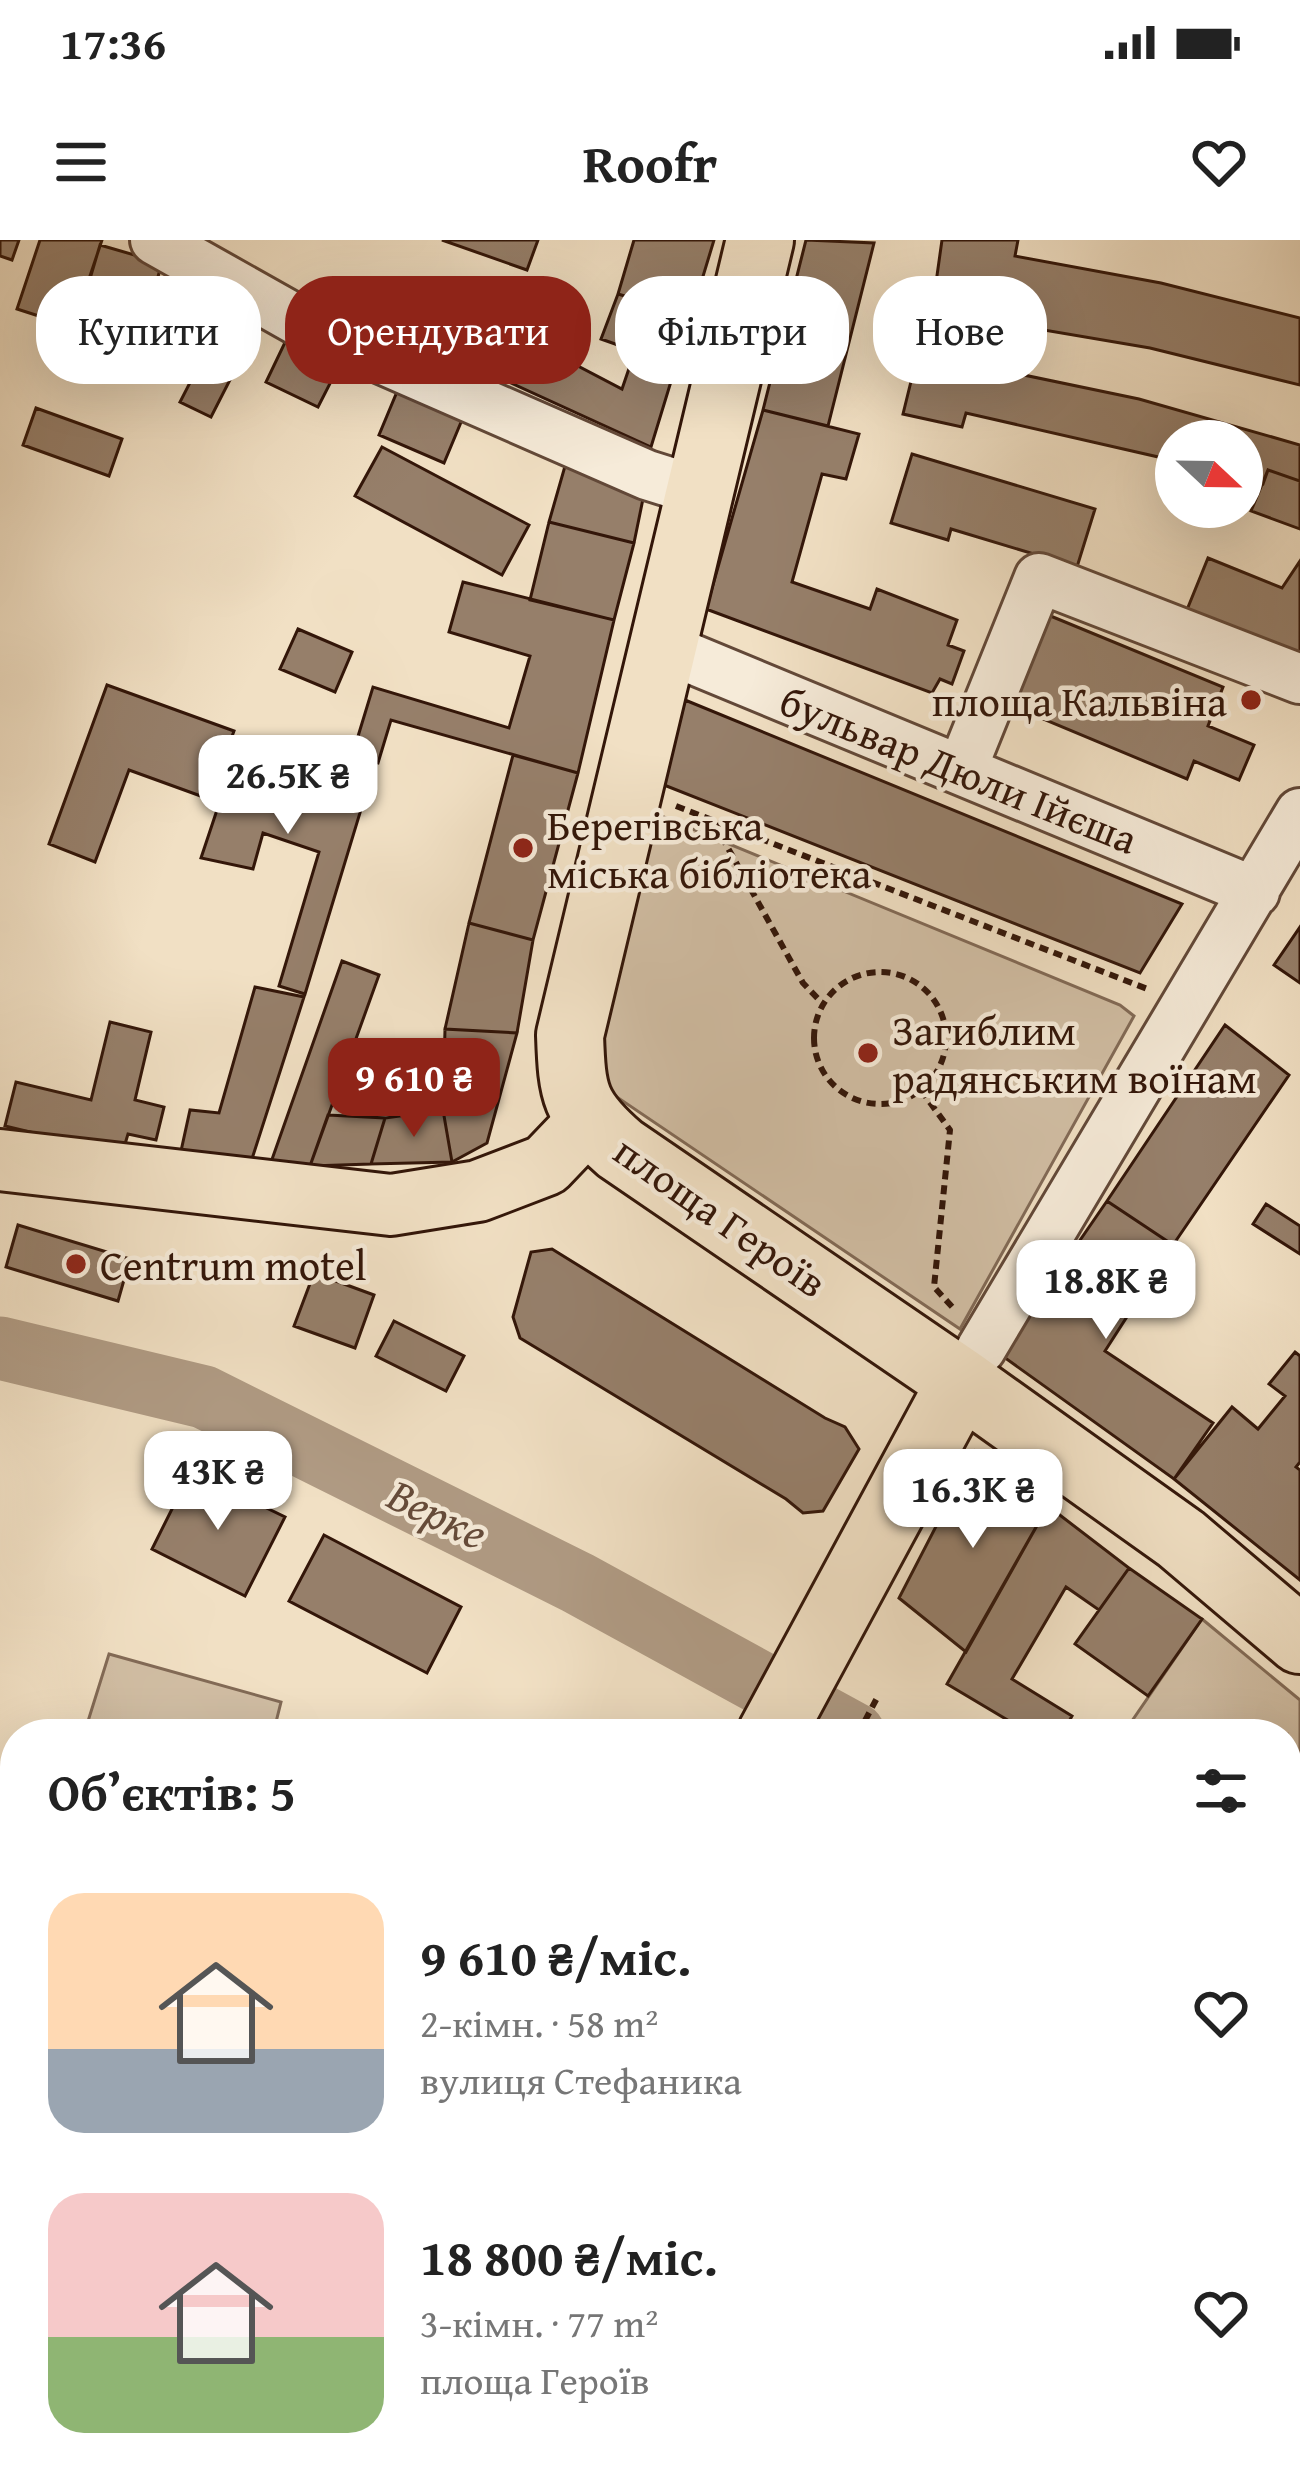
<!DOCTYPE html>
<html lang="uk">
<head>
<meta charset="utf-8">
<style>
  :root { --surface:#fff; --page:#f6f6f6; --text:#222; --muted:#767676; --accent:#8f2418 }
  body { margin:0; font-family:"Gentium Book Plus",serif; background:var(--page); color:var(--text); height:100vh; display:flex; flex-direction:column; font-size:45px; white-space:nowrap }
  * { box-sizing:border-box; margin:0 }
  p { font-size:39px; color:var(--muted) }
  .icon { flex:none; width:66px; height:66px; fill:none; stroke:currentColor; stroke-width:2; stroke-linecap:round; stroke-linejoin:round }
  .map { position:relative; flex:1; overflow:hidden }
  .sheet { position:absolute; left:0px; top:1479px; width:1302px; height:768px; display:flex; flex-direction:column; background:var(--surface); border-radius:48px 48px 0 0; box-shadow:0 12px 48px #0002 }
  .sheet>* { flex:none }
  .guide { position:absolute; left:36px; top:36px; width:1230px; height:108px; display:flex; gap:24px }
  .needle { width:78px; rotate:112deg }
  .tools { position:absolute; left:1155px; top:180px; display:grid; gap:24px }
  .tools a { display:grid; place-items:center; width:108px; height:108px; border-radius:50%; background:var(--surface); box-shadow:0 12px 48px #0002; font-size:60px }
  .price { position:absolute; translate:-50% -102px; padding:0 27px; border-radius:24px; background:#fff; color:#222; font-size:39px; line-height:78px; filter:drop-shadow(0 3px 6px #0008) }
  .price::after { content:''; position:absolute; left:50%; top:72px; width:36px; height:27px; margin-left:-18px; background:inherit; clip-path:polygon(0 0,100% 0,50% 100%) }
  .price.selected { background:var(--accent); color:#fff }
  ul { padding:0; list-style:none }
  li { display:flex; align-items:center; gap:36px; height:300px; padding:0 48px }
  li span { display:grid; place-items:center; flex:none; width:336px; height:240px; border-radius:36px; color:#555 }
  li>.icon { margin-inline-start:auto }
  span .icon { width:144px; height:144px; fill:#fffc; stroke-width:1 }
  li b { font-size:51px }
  h2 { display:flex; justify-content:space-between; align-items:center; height:144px; padding:0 48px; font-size:51px }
  .tag { padding:0 42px; border-radius:48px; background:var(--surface); box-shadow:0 12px 48px #0002; font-size:42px; line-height:108px }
  .tag.selected { background:var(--accent); color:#fff }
  .status { display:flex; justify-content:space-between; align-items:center; height:84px; padding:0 60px; background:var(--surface); direction:ltr }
  .status svg { height:33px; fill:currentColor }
  header { display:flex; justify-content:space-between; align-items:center; height:156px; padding:0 48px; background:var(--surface); font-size:54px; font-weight:600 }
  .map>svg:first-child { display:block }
  .green { fill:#d1bea4; stroke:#826a56; stroke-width:3 }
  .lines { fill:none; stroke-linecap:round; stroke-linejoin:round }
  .river { stroke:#b09b84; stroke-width:63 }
  .building { fill:#967f6a; stroke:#331609; stroke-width:3 }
  .minor-casing { stroke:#624838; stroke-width:54 }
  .major-casing { stroke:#331609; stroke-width:66 }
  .highway-casing { stroke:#331609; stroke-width:72 }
  .path { stroke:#331609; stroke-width:6; stroke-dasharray:9 6; stroke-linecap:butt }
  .minor { stroke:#f6ebd9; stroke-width:48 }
  .major { stroke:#f1e0c4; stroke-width:60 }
  .highway { stroke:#f1e0c4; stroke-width:66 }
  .poi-dot { fill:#8f2418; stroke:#f6ebd9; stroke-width:4.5 }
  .labels { text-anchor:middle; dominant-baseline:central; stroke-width:9; stroke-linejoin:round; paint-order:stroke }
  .poi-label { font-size:42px; fill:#331609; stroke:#f6ebd9; text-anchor:start }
  .street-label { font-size:42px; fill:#331609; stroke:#f6ebd9 }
  .water-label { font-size:45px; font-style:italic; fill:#654b3a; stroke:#f6ebd9 }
</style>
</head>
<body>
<div class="status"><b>17:36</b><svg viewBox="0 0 49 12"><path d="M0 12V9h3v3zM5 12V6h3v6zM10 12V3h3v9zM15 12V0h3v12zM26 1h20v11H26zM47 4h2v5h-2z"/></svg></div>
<header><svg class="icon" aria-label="menu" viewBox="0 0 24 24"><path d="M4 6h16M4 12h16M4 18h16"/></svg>Roofr<svg class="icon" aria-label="heart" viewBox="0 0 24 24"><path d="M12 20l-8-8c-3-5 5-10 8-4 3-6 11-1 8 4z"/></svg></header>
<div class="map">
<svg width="1300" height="2247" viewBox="0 0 1300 2247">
  <rect width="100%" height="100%" fill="#f1e0c4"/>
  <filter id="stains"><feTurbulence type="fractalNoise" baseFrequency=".00167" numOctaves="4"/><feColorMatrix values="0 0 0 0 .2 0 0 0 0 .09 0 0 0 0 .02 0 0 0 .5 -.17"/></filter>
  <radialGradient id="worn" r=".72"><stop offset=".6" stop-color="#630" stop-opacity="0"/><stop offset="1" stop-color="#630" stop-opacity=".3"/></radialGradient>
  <path class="green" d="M654,573L1120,765L1134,776L960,1089L602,847L593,781Z
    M1202,1379L1300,1460V1769L1287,1760V1494H1123Z
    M109,1414L281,1462L273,1494H84Z
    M15,2109V2232H192L182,2247H0V2147Z"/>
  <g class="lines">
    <path class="river" d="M0,1108L204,1157L578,1343L854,1494
      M1287,1786L1300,1797"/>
  </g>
  <path class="building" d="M0,0H19L12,20L0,16Z
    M40,0H102L73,87L17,69Z
    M442,0H538L527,30Z
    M634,0H714L691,76L618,54Z
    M806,0L874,3L828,186L763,170Z
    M942,0H1018L1015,16L1161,43L1300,78V145L1150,108L932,71Z
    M100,5L162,23L143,88L81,69Z
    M201,54L259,83L211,177L180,162L216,92L189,79Z
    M618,54L691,76L651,207L428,105L448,58L622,149L635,111L601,99Z
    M289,94L342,120L318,167L266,142Z
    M918,113L1139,159L1300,205V241L1268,230L1263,244L1242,238V201H1176V221L966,173L962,187L903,174Z
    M399,147L464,175L444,223L379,195Z
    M36,168L122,199L109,236L23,205Z
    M763,170L859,194L846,239L822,234L792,342L870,369L877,349L957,380L948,405L964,411L952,444L940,439L932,453L706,369Z
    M382,207L529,285L502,335L355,256Z
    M912,214L1095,269L1077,327L951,289L948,300L891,283Z
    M565,226L645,249L634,303L549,282Z
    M1268,230L1300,241V289L1251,271Z
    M549,282L634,303L614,380L530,360Z
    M1208,318L1282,348L1300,321V424L1182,382Z
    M463,342L614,380L578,533L391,480L378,523L352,516L373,447L509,488L530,416L449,392Z
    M1036,370L1223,447L1208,486L1254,505L1239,540L1194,521L1187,539L998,460Z
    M298,389L352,412L335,452L280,429Z
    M107,445L234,491L209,559L129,530L95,622L49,604Z
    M685,460L1182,664L1140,733L664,545Z
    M239,504L366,553L305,754L279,746L319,612L263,593L253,629L201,618Z
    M513,515L578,533L533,700L469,683Z
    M469,683L533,700L517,793L445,789Z
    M1300,687V743L1274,725Z
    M342,721L379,735L310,926L270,925Z
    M255,747L304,757L250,925L181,911L190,870L219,873Z
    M110,782L151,792L135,860L164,867L156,900L128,894L122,914L5,886L16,842L91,860Z
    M1225,785L1289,835L1173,1005L1107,961Z
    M445,789L517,793L487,903L452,922L443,870Z
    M443,870L452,922L371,924L385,878Z
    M328,875L385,878L371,924L310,926Z
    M1107,961L1173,1005L1105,1111L1213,1183L1174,1239L1001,1115Z
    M1266,964L1300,986V1014L1253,984Z
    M18,985L130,1019L118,1061L6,1027Z
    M552,1009L825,1178L845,1187L859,1209L823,1271L803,1273L786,1259L520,1098L513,1077L531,1012Z
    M314,1033L374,1055L355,1108L294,1086Z
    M394,1081L464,1116L446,1151L376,1116Z
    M1295,1112L1300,1116V1222L1296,1227L1300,1230V1340L1174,1239L1232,1167L1258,1189L1285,1156L1269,1144Z
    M975,1211L1048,1266L966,1412L899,1358Z
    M191,1231L285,1277L245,1356L152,1309Z
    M1048,1266L1129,1328L1099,1370L1066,1347L1012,1439L1072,1476L1062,1494H1031L947,1444Z
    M324,1295L461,1367L427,1433L289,1361Z
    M1129,1328L1202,1379L1148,1456L1075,1404Z
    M0,1622L15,1626L14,1712L0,1709Z
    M15,1893V1932L0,1921V1914Z
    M1287,1929L1300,1939V1970L1287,1988Z
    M1300,2141V2209L1287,2225V2157Z
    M269,2232H342L332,2247H260Z
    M467,2232H568L590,2247H461L458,2245Z
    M845,2232H860L873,2247H827Z
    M873,2232H912L898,2247H884Z
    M921,2232H1015L1001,2247H907Z
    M1039,2232H1044L1061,2247H1026Z
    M1081,2232H1111L1099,2247Z
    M1236,2232H1281L1269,2247H1254Z"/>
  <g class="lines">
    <defs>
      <path id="minor" d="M155,0L313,89L647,235L698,251
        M663,407L1255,652
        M962,529L1039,338L1300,439
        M981,1109L1300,573
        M0,1798L15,1806
        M1287,1885L1300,1895
        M722,2232L737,2247"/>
      <path id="major" d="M0,920L391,965L478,951L546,925L588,881"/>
      <path id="highway" d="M760,0L570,795C572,854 574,869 620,909L961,1142L1181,1299L1300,1400
        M771,1494L961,1142
        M665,2232L668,2247"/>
    </defs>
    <use href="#minor" class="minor-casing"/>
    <use href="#major" class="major-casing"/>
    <use href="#highway" class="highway-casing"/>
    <path class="path" d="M676,566L1150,750
      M714,583L803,743L823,764
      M814 798a66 66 0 1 1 132 0a66 66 0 1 1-132 0Z
      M921,850L950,890L934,1047L955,1070
      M858,1494L877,1458
      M1287,1806L1300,1789"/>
    <use href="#minor" class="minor"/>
    <use href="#major" class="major"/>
    <use href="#highway" class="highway"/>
  </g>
  <g class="poi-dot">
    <circle cx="1251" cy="460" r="12"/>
    <circle cx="523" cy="608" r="12"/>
    <circle cx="868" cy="813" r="12"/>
    <circle cx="76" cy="1024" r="12"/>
  </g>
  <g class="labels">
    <g class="poi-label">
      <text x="1227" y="460" text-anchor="end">площа Кальвіна</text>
      <text x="547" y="584">Берегівська<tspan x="547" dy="48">міська бібліотека</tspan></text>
      <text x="892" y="789">Загиблим<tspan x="892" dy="48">радянським воїнам</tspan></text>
      <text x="100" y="1024">Centrum motel</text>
    </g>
    <g class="street-label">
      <text transform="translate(959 529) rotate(22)">бульвар Дюли Ійєша</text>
      <text transform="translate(721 976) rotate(35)">площа Героїв</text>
    </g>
    <g class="water-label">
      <text transform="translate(438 1273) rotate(26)">Верке</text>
    </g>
  </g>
  <rect width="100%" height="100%" filter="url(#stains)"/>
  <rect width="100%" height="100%" fill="url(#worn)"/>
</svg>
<div class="tools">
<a><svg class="needle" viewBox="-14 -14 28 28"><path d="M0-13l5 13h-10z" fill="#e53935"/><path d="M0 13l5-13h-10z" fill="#767676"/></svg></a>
</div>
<b class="price" style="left:288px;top:597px">26.5K ₴</b>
<b class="price selected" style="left:414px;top:900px">9 610 ₴</b>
<b class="price" style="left:1106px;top:1102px">18.8K ₴</b>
<b class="price" style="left:218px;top:1293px">43K ₴</b>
<b class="price" style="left:973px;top:1311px">16.3K ₴</b>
<div class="guide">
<a class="tag">Купити</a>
<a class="tag selected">Орендувати</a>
<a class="tag">Фільтри</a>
<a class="tag">Нове</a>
</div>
<section class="sheet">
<h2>Об’єктів: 5<svg class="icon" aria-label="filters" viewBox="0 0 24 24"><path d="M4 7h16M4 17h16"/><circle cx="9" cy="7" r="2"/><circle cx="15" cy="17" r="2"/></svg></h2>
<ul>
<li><span style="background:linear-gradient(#ffd9b3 65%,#9aa5b1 0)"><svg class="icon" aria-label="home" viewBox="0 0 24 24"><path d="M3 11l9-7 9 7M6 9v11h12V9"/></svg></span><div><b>9 610 ₴/міс.</b><p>2-кімн. · 58 m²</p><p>вулиця Стефаника</p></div><svg class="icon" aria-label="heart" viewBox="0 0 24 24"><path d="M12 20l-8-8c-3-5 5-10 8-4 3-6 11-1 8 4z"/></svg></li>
<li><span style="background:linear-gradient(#f6c9c9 60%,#8fb573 0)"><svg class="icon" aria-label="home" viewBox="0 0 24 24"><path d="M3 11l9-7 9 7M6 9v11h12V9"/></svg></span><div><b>18 800 ₴/міс.</b><p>3-кімн. · 77 m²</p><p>площа Героїв</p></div><svg class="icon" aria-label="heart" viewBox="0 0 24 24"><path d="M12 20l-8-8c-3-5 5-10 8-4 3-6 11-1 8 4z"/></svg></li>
</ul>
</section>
</div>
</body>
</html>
